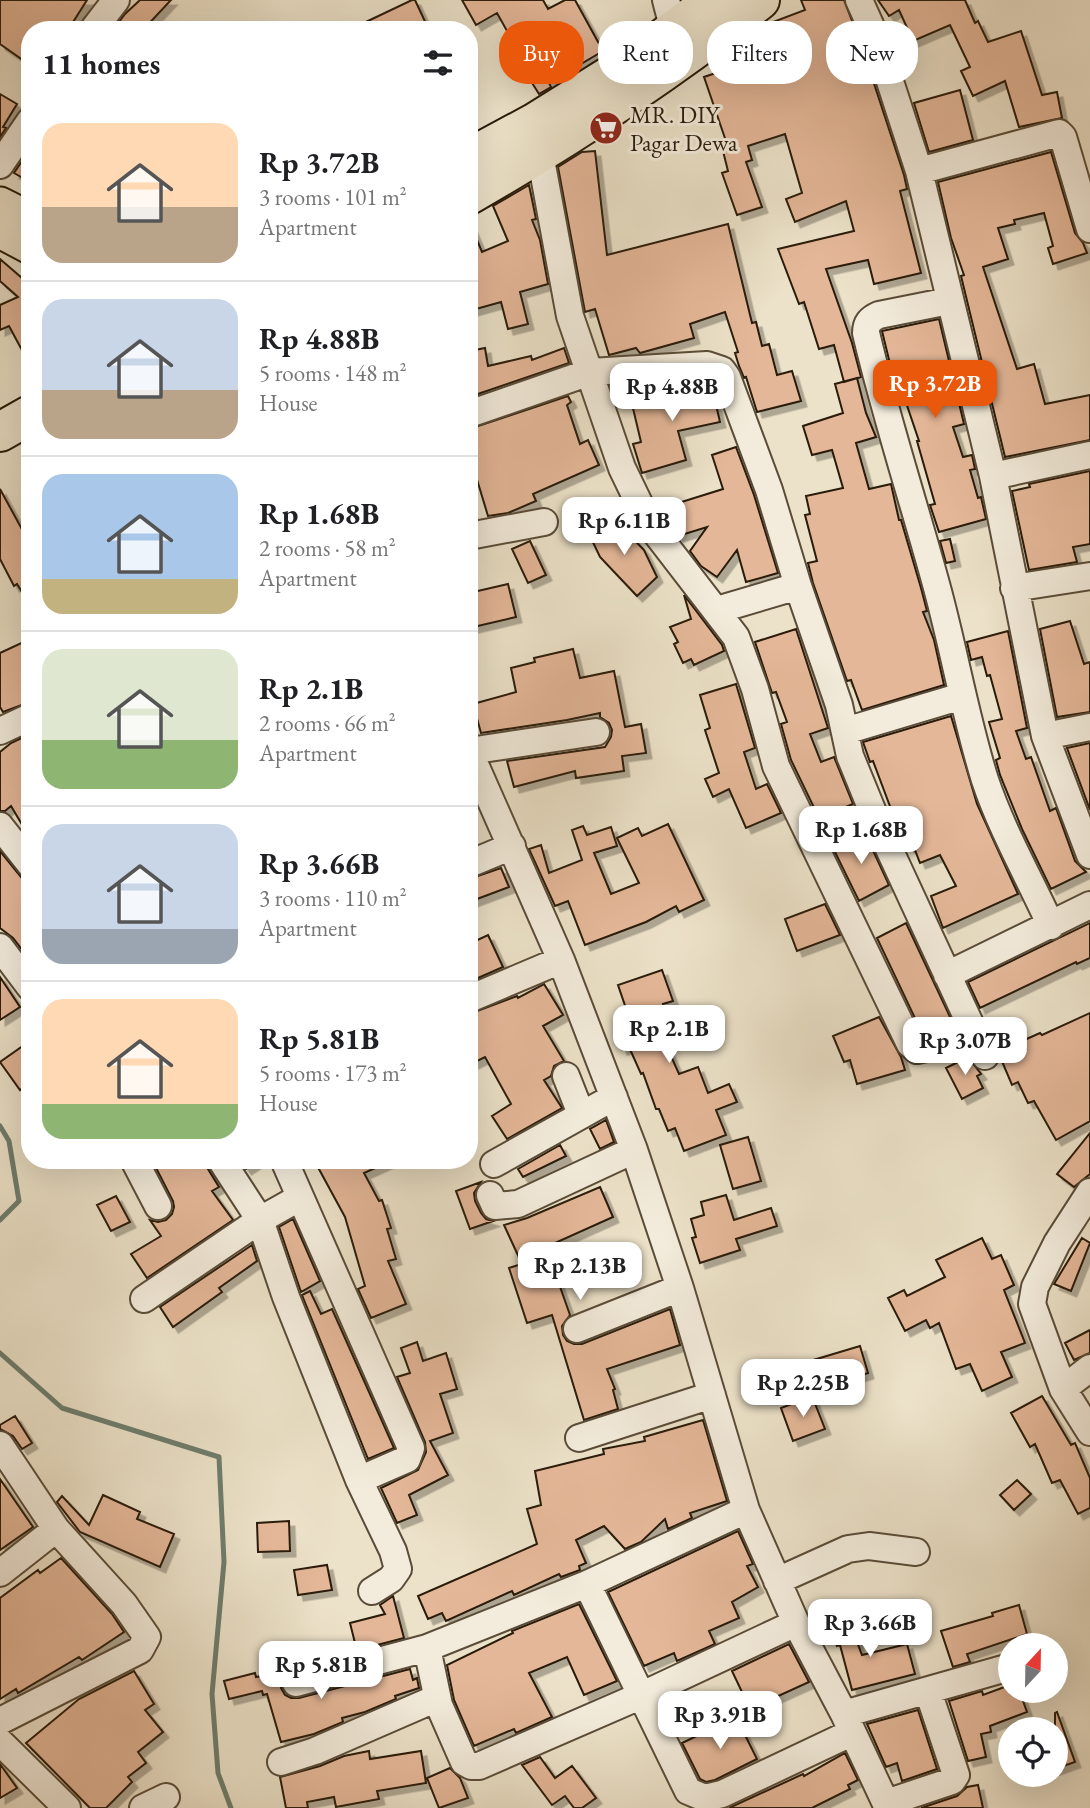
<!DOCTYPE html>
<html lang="en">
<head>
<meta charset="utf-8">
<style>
  :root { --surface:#fff; --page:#f2f2f2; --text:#202124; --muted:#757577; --line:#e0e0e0; --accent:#ea580c }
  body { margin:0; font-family:"EB Garamond",serif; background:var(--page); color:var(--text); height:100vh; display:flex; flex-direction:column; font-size:26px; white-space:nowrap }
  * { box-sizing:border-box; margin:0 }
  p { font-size:23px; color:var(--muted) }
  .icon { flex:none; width:38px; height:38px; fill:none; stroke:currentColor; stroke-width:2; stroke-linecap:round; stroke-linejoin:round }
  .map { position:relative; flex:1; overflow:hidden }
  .details { position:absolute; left:21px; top:21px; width:457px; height:1148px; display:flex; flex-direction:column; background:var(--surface); border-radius:28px; box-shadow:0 7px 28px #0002 }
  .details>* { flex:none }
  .banner { position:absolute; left:499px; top:21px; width:485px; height:63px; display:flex; gap:14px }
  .needle { width:46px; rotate:22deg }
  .controls { position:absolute; left:998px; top:1633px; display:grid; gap:14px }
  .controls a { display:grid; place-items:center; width:70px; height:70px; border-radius:50%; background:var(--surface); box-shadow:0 7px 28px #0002; font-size:35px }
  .price { position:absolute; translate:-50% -60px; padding:0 16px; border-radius:14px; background:#fff; color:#222; font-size:23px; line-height:46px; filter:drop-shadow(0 2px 4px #0008) }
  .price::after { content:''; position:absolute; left:50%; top:42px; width:21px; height:16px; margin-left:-10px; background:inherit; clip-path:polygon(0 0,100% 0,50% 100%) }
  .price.active { background:var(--accent); color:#fff }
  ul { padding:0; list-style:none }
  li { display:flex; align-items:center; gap:21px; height:175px; padding:0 21px }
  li+li { border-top:2px solid var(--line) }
  li span { display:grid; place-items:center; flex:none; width:196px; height:140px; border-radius:21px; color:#555 }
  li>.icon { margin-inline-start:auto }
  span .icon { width:84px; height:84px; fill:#fffc; stroke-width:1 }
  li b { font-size:30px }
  h2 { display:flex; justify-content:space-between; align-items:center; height:84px; padding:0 21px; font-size:30px }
  .pill { padding:0 24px; border-radius:28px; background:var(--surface); box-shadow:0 7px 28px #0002; font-size:24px; line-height:63px }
  .pill.active { background:var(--accent); color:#fff }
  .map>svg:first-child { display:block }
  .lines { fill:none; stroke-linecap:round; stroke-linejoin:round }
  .stream { stroke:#6d7d6d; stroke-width:5 }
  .building { fill:#e4b798; stroke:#291a08; stroke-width:2; filter:url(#shadow) }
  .minor-casing { stroke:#5a4c38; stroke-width:30 }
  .major-casing { stroke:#291a08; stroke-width:37 }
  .highway-casing { stroke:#291a08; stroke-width:42 }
  .minor { stroke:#f3ecdc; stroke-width:26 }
  .major { stroke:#ece2c9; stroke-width:33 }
  .highway { stroke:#ece2c9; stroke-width:38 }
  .labels { text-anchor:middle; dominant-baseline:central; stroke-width:6; stroke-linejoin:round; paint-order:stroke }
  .poi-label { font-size:24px; fill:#291a08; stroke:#f3ecdc; text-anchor:start }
</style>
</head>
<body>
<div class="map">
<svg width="1090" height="1808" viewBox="0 0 1090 1808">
  <defs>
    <filter id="shadow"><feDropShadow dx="5.5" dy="5.5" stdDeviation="0" flood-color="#0004"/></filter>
  </defs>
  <rect width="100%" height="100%" fill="#ece2c9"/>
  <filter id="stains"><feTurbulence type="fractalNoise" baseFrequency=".00286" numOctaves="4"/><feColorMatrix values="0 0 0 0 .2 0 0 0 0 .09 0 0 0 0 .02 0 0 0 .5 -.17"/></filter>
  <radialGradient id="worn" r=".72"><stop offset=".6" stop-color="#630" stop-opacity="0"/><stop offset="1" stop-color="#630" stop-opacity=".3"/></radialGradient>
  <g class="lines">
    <path class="stream" d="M0,1126L9,1141L19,1201L0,1220
      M0,1353L62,1408L219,1457L224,1562L212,1694L218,1773L231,1808"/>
  </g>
  <path class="building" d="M0,0H87L68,30H30V65L0,44Z
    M140,0H171L143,30H113L125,14Z
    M412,0H415L429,30H349Z
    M462,0H543L548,9L565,0H575L603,51L549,83L551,87L539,94L517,59L521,56L497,13L476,25Z
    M801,0H844L861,44L904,175L907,189L900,191L921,273L874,284L868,260L826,269L852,343L861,377L844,382L834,345L819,349L804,302L799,304L778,249L854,231L846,201L795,222L786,199L802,193L785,134L748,146L752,160L746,162L762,207L737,215L722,173L728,171L723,151L729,150L704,77L776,53L765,25L805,10Z
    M878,0H965L975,23L978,21L988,42L1021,31L1042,95L1057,92L1062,118L1019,127L1005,81L973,96L961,71L970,67L950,25L913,41L899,10L889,16Z
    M960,90L973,140L929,152L914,103Z
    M0,94L17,104L3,127L6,128L0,137Z
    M30,149V182L14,173Z
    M595,151L607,255L728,224L752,323L756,322L762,346L769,344L777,375L792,371L801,401L757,412L746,377L744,378L739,366L735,353L738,352L725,312L690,324L694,338L640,353L636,348L609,355L595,309L585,312L558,167L582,152Z
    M1051,152L1075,233L1083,243L1087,253L1053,264L1048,248L1053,246L1044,213L1014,220L1015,224L998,228L1008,259L983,267L1017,369L1034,364L1045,404L1090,395V440L1005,457L961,276L964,275L951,238L938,182Z
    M529,185L536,219L532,220L540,240L548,284L520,292L528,324L508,329L501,302L469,311V221L482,252L508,241L493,206Z
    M0,259L30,285V365L9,326L0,330V305L18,297L0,281Z
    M939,319L964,424L953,427L963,457L972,455L975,469L970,470L978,498L981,497L986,519L939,532L930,505L935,504L917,441H919L894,367L891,368L882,331Z
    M485,348L488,366L531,356L532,360L564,348L569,363L469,397V369H473L470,351Z
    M857,378L866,413L876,437L856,443L869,489L891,484L899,520H901L921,588L927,611L923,612L934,640L944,685L862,710L851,680L847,681L813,583L808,563L817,561L805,515L810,514L806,496L843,488L832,450L812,455L803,426L843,413L835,384Z
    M705,381L711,383L720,422L678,431L686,460L642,473L633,444L641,442L632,404L676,394L674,384Z
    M568,396L571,402L567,405L580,444L588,440L599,465L533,494L536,501L508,513L488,516L475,473H472L469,461V429Z
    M736,447L754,495L778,573L746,582L737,550L717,577L701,566L690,551L707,527L678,536L659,509L723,489L712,455Z
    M1090,471V544L1073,547L1077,562L1029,570L1012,491L1030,487L1029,484Z
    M0,489L30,544V605L17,584L14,586L0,559Z
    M616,521L644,550L657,577L637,596L600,557L589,534Z
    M950,539L955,561L946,563L940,541Z
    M530,541L546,575L528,583L512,549Z
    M508,584L516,617L469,628V593Z
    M684,595L722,645L724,651L694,665L691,659L683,663L674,644L678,642L670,627L691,619Z
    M1070,621L1084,664L1090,662V712L1057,717L1040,629Z
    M796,629L828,728L810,734L821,762L834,757L853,804L819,818L791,760L781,724L787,722L776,692L772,693L755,642Z
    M1008,631L1027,728L1016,731L1026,759L1031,757L1050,811L1056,808L1075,861L1086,872L1051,889L1022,829L1000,775L996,760L1000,758L989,722L1002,719L990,675L987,676L982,657L971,660L967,642Z
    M30,639V702L3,712L0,707V653Z
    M573,649L580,678L614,671L625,727L641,724L646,753L622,756L624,771L576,778L575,771L514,787L507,761L605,747L611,737L612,730L609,723L600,717V713L567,720L481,733L473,704L516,692L511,668L535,662L534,658Z
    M736,684L755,748L744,752L756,789L767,784L781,813L746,828L729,789L713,797L705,779L719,773L705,730L710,728L700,695Z
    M951,716L977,804L1018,894L943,928L931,896L956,886L940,855L920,863L913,845L909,847L900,824L897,825L873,761L870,762L863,742Z
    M30,734V838L11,806L5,811H0V752L11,743Z
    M1090,743V810L1067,748Z
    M668,824L704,900L679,912L676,906L646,922L585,945L568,901L555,906L529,849L541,845L549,873L582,860L572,830L583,826L587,835L611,827L617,846L594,853L611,894L639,883L617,838L638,828L642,836Z
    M864,831L889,885L859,901L832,846Z
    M0,851L30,888V960L13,938L0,928Z
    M501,868L509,887L469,902V879Z
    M825,904L840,935L797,951L785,919Z
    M906,923L951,1019L922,1033L877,938Z
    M1090,923V958L1077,964L1076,962L980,1008L968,982Z
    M488,935L503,967L469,982V944Z
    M662,970L673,1001L663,1004L673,1032L662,1036L679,1074L698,1067L708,1093L729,1084L737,1102L716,1110L726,1135L684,1151L675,1128L668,1131L659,1109H656L643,1073L641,1074L629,1047L622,1049L615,1029L631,1023L618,985Z
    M0,977L20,1007L0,1020Z
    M544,984L563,1015L543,1026L564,1061L554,1066L551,1076L544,1080L562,1108L507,1139L492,1116L511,1104L485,1057L469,1065V1014L517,996L518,998Z
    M1090,1013V1121L1056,1140L1034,1101L1028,1103L1018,1082L1012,1085L1001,1059L1026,1049L1022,1041L1040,1033L1042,1035Z
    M879,1017L901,1057L905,1070L857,1084L850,1060L844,1062L833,1036Z
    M30,1041V1083L20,1090L0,1062Z
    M968,1057L981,1074L977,1076L983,1088L962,1099L946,1068Z
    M606,1120L614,1142L600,1149L590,1129Z
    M1090,1133V1174L1074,1187L1057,1174Z
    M748,1137L761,1181L733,1189L720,1145Z
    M560,1145L566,1156L523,1177L518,1169Z
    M152,1160H205L208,1169L219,1187L212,1191L233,1220L147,1278L131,1254L161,1236L150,1220L158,1222L166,1220L172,1214L174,1207L173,1201Z
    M240,1160H260L246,1169Z
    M314,1160H393L364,1173L379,1201L382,1200L391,1228L387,1229L396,1259L388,1261L406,1304L371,1318L358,1289L365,1286L345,1217Z
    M481,1182L474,1193L475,1201L481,1213L486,1219L493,1221L470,1229L456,1191Z
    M600,1187L613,1217L546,1247L570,1315L562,1326L563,1335L567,1341L574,1344H582L670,1309L680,1345L607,1369L615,1389L613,1390L618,1409L584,1420L552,1315L527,1323L509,1268L522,1264L504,1225L527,1218Z
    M726,1195L734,1220L771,1208L777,1226L736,1239L740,1250L700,1263L692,1238L696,1237L691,1219L704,1215L701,1202Z
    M116,1196L130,1222L111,1231L97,1205Z
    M293,1219L320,1281L301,1292L279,1227Z
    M982,1238L992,1259L1001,1255L1014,1285L1004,1290L1025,1343L1001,1352L1012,1377L982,1391L970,1364L956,1369L939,1323L930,1328L926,1320L905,1331L888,1298L904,1290L907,1296L945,1277L936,1260Z
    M1082,1238L1090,1243L1071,1291L1054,1284Z
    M252,1245L257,1261L219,1288L222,1292L173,1327L160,1307Z
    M310,1291L321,1314L332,1309L394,1448L368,1459L302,1295Z
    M1090,1330V1353L1074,1360L1065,1343Z
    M417,1342L423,1361L446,1353L457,1389L440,1394L453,1433L430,1441L448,1475L409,1495L417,1515L397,1523L381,1488L418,1470L426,1452L425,1442L397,1377L410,1373L401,1348Z
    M860,1346L868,1373L809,1391L800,1364Z
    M812,1396L825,1429L793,1441L781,1408Z
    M1042,1396L1071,1445L1075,1443L1090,1478V1508L1078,1514L1060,1480L1052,1483L1035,1444L1030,1447L1011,1413Z
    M15,1416L32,1443L22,1449L13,1436L0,1429V1425Z
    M703,1420L727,1501L690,1513L692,1518L668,1529L665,1519L641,1542L625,1549L604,1526L576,1540L586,1563L579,1566L580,1570L561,1577L559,1574L514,1595L512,1591L446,1621L442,1613L428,1619L418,1596L537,1544L527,1509L541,1505L535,1471L604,1454L603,1449L645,1441L644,1437Z
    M0,1479L33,1527L0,1550Z
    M1017,1480L1031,1494L1014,1510L1000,1495Z
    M103,1495L140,1512L137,1519L174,1534L160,1567L80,1532L57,1502L62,1496L89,1525Z
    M289,1521L290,1551L258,1552L257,1523Z
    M738,1531L753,1564L747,1566L758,1587L732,1602L739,1618L709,1631L715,1644L677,1661L674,1653L644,1666L608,1592Z
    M61,1558L112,1614L124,1632L82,1660L79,1657L18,1693L16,1689L0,1699V1598L38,1570L40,1573Z
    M327,1565L332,1590L298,1595L294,1570Z
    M393,1596L404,1638L301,1665L299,1656L355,1643L350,1623L385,1614L380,1605Z
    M579,1604L617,1681L584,1695L567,1657L529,1673L552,1717L516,1733L514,1729L474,1746L454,1700L447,1665L513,1633L512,1631Z
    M1019,1605L1027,1634L967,1654L970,1662L953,1667L941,1631L993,1616L992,1613Z
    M848,1618L862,1655L907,1644L915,1674L852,1690L840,1645L837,1646L829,1625Z
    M789,1644L809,1682L750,1709L732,1671Z
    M410,1669L413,1680L417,1678L419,1688L395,1696L396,1699L365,1712L342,1718L343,1722L314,1734L281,1742L267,1694L263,1695L262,1691L229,1699L224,1681L255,1673L256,1677L287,1671L281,1678V1688L285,1695L291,1698H299Z
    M134,1671L154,1704L145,1710L163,1732L138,1752L146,1763L128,1777L132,1782L106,1808H90L26,1743L79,1699Z
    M1010,1685V1690H1019L1027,1712L990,1726L991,1732L981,1734L986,1757L968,1761L949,1701L982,1691L983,1695Z
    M918,1710L937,1769L902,1781L897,1763L886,1767L867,1724Z
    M1057,1712L1075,1762L1055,1769V1713Z
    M736,1717L757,1759L715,1780L706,1782L700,1779L682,1743Z
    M369,1751L370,1759L421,1751L426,1783L377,1791L379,1799L336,1807L334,1797L307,1802L308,1808H286L280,1777L320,1766L344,1756Z
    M845,1753L858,1780L848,1785L850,1789L812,1808H729L803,1774L804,1776Z
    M540,1757L555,1778L572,1766L596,1798L582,1808H574L565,1796L552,1805L522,1765Z
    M0,1764L17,1788L0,1798Z
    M450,1768L460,1778L468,1798L439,1808L427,1778Z
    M978,1785L983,1808H921L957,1796L967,1787Z"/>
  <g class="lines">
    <defs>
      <path id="minor" d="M666,0L674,31
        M859,0L876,38L919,171L993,476L1045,736L1090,855
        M93,30L116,0
        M540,154L570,316L622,468L649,524L736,637L755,689L776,766L910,1044L917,1050L926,1048L971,1027
        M0,165L30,121
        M919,171L1059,133L1063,137L1090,229
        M949,301L879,315C870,319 866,323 866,333C886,418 913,500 936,584C954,649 965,716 985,780C1002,831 1029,877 1051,926
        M469,414L590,372L707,365L722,370L727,377L769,490L798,586L717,610
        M993,476L1090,455
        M469,536L544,522
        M798,586L839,705L850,756L879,827L985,1056
        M1014,588L1090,576
        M0,731L30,717
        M845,731L962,696
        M1045,736L1090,727
        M469,751L561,960L634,1150L680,1288L746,1510L796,1623L844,1714L888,1808
        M469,751L596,732
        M0,826L30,864
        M469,864L512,846
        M0,947L30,987
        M947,975L1090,905
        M469,999L561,960
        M566,1076L581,1114
        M134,1160L158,1206
        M221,1160L260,1220L286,1297L359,1480L393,1551L398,1569L391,1579L372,1591
        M284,1160L411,1448L407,1459L359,1480
        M494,1164L614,1097
        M1090,1192L1057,1243L1035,1287L1032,1304L1063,1389L1090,1432
        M490,1195L495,1206L518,1204L634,1150
        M144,1299L260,1220L299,1198
        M577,1329L680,1288
        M1063,1389L1090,1368
        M579,1438L712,1395
        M0,1445L56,1529L124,1604L147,1637L140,1650L0,1721
        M0,1573L56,1529
        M777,1581L848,1549L869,1546L916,1552
        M587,1584L688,1791L705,1798L722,1794L851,1733
        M427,1648L439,1705L464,1762L471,1766H479L640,1696L796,1623
        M296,1683L427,1648L587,1584L746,1510
        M844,1714L1010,1667
        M0,1742L67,1808
        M281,1762L315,1751L437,1698
        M886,1803L952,1781L956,1775L928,1691
        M143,1808L166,1797"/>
      <path id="major" d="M0,204L30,219
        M0,231L30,247"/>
      <path id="highway" d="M469,158L534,123L627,65L714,0
        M469,195C570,137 668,72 760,0
        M0,432L30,415"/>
    </defs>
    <use href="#minor" class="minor-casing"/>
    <use href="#major" class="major-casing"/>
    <use href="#highway" class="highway-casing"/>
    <use href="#minor" class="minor"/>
    <use href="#major" class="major"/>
    <use href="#highway" class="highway"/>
  </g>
  <defs>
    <symbol id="supermarket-disc" viewBox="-11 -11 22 22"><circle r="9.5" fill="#8f2418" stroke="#f3ecdc"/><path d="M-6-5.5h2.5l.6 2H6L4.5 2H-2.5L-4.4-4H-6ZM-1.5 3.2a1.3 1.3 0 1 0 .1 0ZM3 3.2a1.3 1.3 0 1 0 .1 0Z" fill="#fff"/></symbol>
  </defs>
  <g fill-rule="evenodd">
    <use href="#supermarket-disc" x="587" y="109" width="38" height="38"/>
  </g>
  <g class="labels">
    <g class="poi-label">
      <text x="630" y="114">MR. DIY<tspan x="630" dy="28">Pagar Dewa</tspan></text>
    </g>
  </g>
  <rect width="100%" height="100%" filter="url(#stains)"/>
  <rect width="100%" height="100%" fill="url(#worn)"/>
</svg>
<div class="controls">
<a><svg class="needle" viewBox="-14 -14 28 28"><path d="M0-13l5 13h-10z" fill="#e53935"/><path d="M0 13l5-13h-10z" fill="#757577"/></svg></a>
<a><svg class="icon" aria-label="locate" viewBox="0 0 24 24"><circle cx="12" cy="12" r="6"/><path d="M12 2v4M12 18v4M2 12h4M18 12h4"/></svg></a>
</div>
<b class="price active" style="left:935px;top:420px">Rp 3.72B</b>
<b class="price" style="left:672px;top:423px">Rp 4.88B</b>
<b class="price" style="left:624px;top:557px">Rp 6.11B</b>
<b class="price" style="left:861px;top:866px">Rp 1.68B</b>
<b class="price" style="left:669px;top:1065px">Rp 2.1B</b>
<b class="price" style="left:965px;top:1077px">Rp 3.07B</b>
<b class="price" style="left:580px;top:1302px">Rp 2.13B</b>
<b class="price" style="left:803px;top:1419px">Rp 2.25B</b>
<b class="price" style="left:870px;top:1659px">Rp 3.66B</b>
<b class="price" style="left:321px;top:1701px">Rp 5.81B</b>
<b class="price" style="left:720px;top:1751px">Rp 3.91B</b>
<div class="banner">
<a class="pill active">Buy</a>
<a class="pill">Rent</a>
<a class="pill">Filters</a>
<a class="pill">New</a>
</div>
<section class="details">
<h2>11 homes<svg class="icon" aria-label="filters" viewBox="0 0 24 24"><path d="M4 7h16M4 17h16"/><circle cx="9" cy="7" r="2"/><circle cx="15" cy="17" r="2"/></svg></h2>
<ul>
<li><span style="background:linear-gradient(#ffd9b3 60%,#b9a48a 0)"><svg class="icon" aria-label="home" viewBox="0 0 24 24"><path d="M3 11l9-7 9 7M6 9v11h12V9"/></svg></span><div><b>Rp 3.72B</b><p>3 rooms · 101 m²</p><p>Apartment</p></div></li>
<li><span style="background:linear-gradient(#c9d6e8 65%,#b9a48a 0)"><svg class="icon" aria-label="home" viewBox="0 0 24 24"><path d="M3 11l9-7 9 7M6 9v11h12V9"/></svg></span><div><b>Rp 4.88B</b><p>5 rooms · 148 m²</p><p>House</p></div></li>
<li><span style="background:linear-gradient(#a9c7e8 75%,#c2b280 0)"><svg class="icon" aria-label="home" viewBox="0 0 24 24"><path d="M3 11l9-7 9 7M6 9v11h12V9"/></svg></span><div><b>Rp 1.68B</b><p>2 rooms · 58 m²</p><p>Apartment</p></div></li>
<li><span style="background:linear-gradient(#dfe7d0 65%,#8fb573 0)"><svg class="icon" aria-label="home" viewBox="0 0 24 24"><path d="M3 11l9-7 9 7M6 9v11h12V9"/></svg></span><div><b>Rp 2.1B</b><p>2 rooms · 66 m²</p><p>Apartment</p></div></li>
<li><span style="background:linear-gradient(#c9d6e8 75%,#9aa5b1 0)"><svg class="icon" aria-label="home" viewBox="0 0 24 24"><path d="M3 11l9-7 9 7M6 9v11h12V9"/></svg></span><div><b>Rp 3.66B</b><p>3 rooms · 110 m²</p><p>Apartment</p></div></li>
<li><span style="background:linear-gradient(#ffd9b3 75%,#8fb573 0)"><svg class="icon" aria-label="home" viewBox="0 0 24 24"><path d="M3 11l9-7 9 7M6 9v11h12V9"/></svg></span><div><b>Rp 5.81B</b><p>5 rooms · 173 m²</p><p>House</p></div></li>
</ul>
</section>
</div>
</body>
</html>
